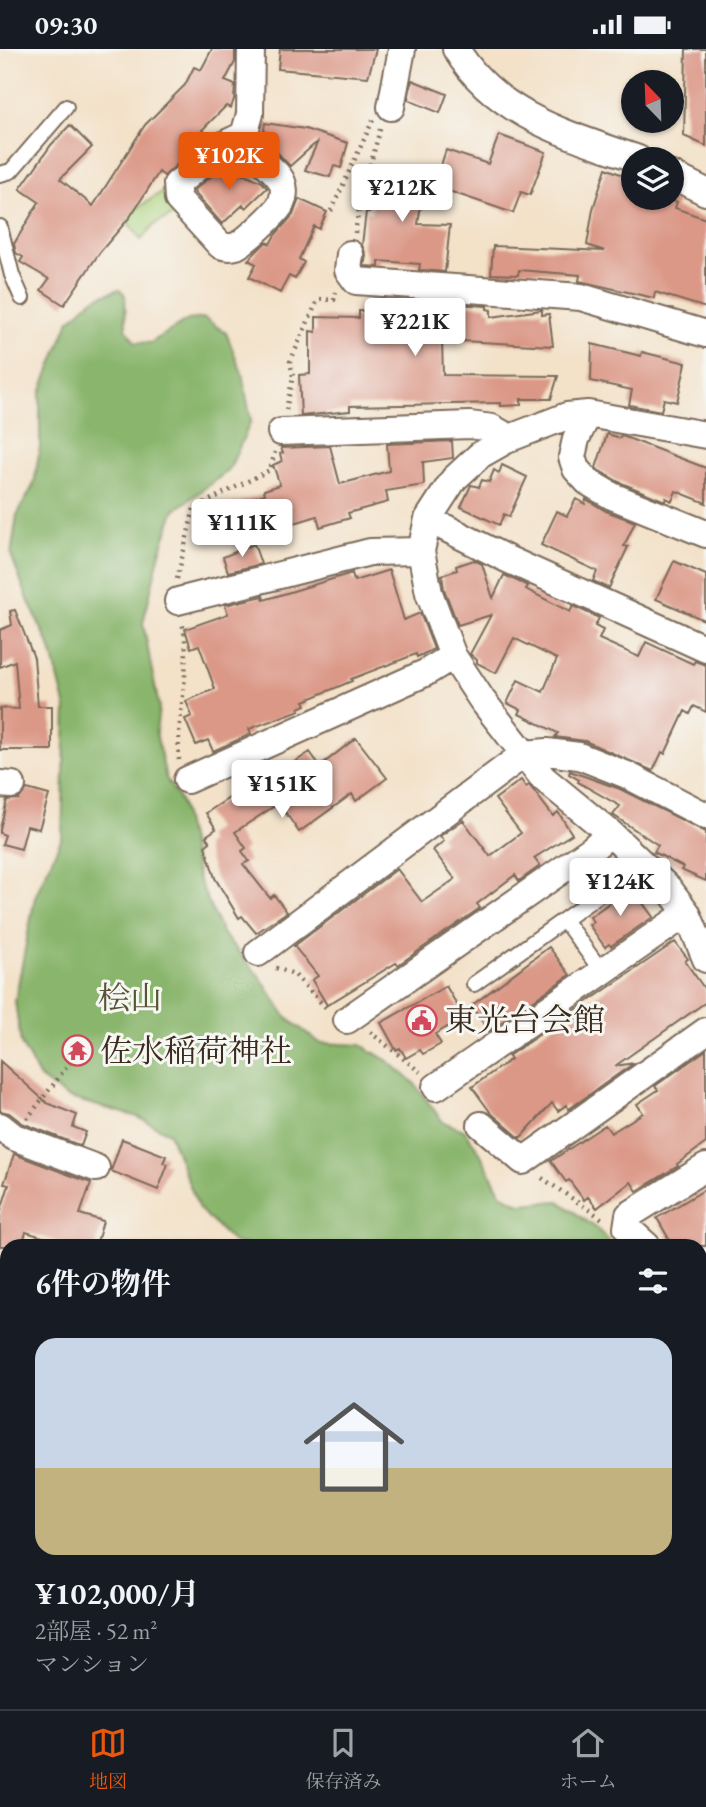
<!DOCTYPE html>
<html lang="ja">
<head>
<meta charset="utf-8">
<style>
  :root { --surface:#171b24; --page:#20242c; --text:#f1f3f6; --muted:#9ea1a6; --line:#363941; --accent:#ea580c }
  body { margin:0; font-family:"EB Garamond","Noto Serif JP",serif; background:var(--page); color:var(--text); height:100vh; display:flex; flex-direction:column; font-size:26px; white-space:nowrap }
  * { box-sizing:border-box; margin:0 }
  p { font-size:23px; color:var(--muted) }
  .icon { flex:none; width:38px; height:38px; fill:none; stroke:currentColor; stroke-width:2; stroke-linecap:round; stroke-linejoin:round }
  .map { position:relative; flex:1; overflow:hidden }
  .panel { position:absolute; left:0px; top:1190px; width:707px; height:471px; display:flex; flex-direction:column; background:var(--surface); border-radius:21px 21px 0 0; box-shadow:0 2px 5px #0004 }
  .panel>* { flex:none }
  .needle { width:46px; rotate:337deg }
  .tools { position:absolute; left:621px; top:21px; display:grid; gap:14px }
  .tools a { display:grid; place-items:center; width:63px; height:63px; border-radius:50%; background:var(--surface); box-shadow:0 2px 5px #0004; font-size:35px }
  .price { position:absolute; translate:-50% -60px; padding:0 16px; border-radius:7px; background:#fff; color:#222; font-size:23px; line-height:46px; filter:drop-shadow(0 2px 4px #0008) }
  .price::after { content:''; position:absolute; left:50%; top:42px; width:21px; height:16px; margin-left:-10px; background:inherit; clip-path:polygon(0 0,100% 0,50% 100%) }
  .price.active { background:var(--accent); color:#fff }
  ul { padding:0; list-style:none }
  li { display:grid; align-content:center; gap:14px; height:371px; padding:0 35px }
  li+li { border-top:2px solid var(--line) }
  li span { display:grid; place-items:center; height:217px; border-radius:21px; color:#555 }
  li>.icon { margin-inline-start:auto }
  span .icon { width:126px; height:126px; fill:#fffc; stroke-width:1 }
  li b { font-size:30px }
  h2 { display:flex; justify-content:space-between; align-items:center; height:84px; padding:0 35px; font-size:30px }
  .status { display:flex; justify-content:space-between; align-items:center; height:49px; padding:0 35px; background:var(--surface); direction:ltr }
  .status svg { height:19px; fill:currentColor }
  .tabs { display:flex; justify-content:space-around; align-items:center; height:98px; border-top:2px solid var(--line); background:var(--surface); font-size:19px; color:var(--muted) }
  .tabs a { display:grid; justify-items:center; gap:4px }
  .tabs .active { color:var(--accent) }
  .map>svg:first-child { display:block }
  .green { fill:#acd37d; stroke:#747e4e; stroke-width:2 }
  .forest { fill:#89b56c; stroke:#627045; stroke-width:2 }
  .water { fill:#64bce1; stroke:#507380; stroke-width:2 }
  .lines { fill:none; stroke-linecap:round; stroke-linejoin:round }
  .stream { stroke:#64bce1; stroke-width:7 }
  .building { fill:#db9887 }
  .lane-casing { stroke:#7b6a5a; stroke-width:18 }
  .street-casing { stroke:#7b6a5a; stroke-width:30 }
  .secondary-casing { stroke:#7b6a5a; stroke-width:42 }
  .highway-casing { stroke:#7b6a5a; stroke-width:42 }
  .path { stroke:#7b6a5a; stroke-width:4.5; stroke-dasharray:2 5; stroke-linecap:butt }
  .lane { stroke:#fff; stroke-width:14 }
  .street { stroke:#fff; stroke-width:26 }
  .secondary { stroke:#fff; stroke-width:38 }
  .highway { stroke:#fff; stroke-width:38 }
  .labels { text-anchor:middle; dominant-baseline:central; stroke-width:6; stroke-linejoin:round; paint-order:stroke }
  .park-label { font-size:32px; fill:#575436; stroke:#f6f6f2 }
  .poi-label { font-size:32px; fill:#3b2a1e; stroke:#f6f6f2; text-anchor:start }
</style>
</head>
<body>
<div class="status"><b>09:30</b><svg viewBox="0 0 49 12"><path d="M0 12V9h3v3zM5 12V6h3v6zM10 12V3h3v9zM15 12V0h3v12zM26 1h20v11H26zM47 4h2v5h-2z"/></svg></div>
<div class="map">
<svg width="706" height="1660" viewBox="0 0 706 1660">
  <rect width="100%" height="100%" fill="#f6f6f2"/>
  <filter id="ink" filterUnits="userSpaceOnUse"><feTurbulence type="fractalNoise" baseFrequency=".0143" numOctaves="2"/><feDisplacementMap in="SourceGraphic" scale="14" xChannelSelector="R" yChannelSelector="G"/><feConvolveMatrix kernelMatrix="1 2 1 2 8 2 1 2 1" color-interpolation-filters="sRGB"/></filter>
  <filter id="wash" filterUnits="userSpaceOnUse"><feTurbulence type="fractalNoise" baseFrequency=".00686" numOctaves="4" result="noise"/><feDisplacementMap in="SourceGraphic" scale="28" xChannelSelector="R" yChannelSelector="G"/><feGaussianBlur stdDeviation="1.57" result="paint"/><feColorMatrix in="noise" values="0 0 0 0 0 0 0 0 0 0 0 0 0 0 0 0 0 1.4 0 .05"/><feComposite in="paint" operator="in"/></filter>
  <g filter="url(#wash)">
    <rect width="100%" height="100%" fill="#f3e1c8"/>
    <path class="green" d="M165,141L178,164L155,175L141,191L124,168Z"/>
    <path class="forest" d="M119,240L125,246L126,279L135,293L150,294L188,271L204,269L226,284L242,324L251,372L229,421L174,462L160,503L143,574L159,658L156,684L166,729L181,754L199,832L222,884L260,928L287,969L320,994L361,996L388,1012L414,1034L443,1073L464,1081L479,1102L501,1145L520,1155L559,1152L596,1179L614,1197H248L232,1192L199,1160L169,1084L138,1068L66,1048L40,1029L21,995L15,952L35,848L62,788L66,659L51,600L29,553L11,506L17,466L34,435L40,398V346L69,272L93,250Z
      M700,1263L706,1271V1481H700Z"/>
    <path class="water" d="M700,1651L706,1653V1660L642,1658L647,1654H700Z"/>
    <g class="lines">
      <path class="stream" d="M0,1406L7,1412
        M198,1654L201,1659
        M549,1654L555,1660
        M259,1660L274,1654"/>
    </g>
    <g id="blocks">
      <path class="building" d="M212,0H235V13L225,32L235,36L234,50L231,59L226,57L202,81L209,88L164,127L159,123L130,168L100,203L64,256L41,241L49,230L20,213L23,208L16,204L14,195L39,153L20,140L51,96L70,76L92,98L60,130L93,157L145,76L185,36L194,18L201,21Z
        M280,0H376L368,28L278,20Z
        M686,0H706V97L684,87Z
        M412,31L447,45L440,64L408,51Z
        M265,74L305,80L348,94L341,119L334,117L330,128L305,121L318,92L290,117L263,88Z
        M499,86L546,103L530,146L521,143L513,164L434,137L446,101L488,115Z
        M225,116L262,133L267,139L246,159L243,156L222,175L193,142Z
        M378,116L426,123L418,175L450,176L445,223L419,221L420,215L379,212V218L364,217L366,206L362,196L366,163H371Z
        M606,119L634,131V149H664L677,153L675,159L706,170V259L655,243L654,249L579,232L580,226L519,221L518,226L491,225L493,197L605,202L587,196L593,160Z
        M299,150L327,163L319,180L314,177L299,210L304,213L295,230L289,227L280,244L249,228L256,215L248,211L266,193L270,195L275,186L293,166Z
        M374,250L487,257V260L491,261V268L542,261V266L549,265L553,297L442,291L443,326L558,327L551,350H521V356L501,357V354L350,357V362L301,367L299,326L310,325V282L316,283V268L359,269V262H373Z
        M592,295L641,307L642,303L686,314L677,353L664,350L661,362L629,356L632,341L591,332Z
        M607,385L620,389L621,387L625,388L706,419V454L676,442L672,452L666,449L665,452L619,433L598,421L596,419Z
        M452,392L453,409L423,413L424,436L386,442L388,453L348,464L350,469L320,478L317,467L237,492L226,457L265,445L264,441L280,436L273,416L282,412L280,405L283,404L281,399L330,397L340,435L389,422L387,395Z
        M502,416L527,428L509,468L504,465L499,476L461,458L471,436L479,438L482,431L489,433L494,421L499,424Z
        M576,450L585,455L586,450L606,462L635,473L624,497L628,498L609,539L593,532L597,522L541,496L557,462L567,467Z
        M254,495L261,515L228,523L223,508Z
        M474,511L482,515L493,549L504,526L528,537L526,540L531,543L570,563L573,557L599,569L595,577L603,581L599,590L639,608L646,593L693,615L695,612L706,616V663L694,657L690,665L685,662L665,705L662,703L653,722L585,692L555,688L558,684L519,665L521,661L507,654L518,631L543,643L557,610L514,589L496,624L477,614V611L470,605L491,566L458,576L444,540L442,526L457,521L456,517Z
        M674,512L706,526V572L656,550Z
        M389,521L404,571L420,564L434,600L417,608L416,605L351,630L352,632L304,652L306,656L299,659L300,661L249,680L251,685L213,702L208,691L196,696L185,670L192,667L186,652L215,640L199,596L191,599L185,580L228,565L225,556L263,547L264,551L352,524L354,532Z
        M15,561L34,609L38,657H52V701H0V659L19,660L15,612L0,618V581L12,576L10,562Z
        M356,689L387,729L356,752L352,745L299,783L279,754L235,783L246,799L242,802L249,812L243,815L270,849L274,846L287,863L256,884L242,867L239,869L215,829L205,797L210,793L206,787L216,780L206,764L252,734L255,739L310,703L320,717Z
        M570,722L620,740L706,783V832L681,821L683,818L654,803L658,796L613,766L620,757L578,733L579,731L569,725Z
        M521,731L526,738L529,736L534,742L553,767L558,763L572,785L534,809L540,817L519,832L515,826L477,855L480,859L398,916L396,914L327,956L312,931L318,927L294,897L397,820L422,853L455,830L433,801L444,792L440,787L463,771L490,807L521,784L495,750Z
        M27,740L49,746L39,780L27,777L21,800L2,795L5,786L0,784V780L7,751L19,750Z
        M631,838L653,868L611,897L609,895L605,898L589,876L593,873L590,868Z
        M675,893L688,910L685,912L706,942V953L615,1017L634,1014L569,1060L566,1056L558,1062L552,1054L520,1089L491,1064L472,1038L511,1010L508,1007Z
        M549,898L570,926L489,982L471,957Z
        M446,937L464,968L435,985L441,995L423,1005L420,1001L406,1009L400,999L396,1001L381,974Z
        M706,1001V1094L677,1115L678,1117L637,1142L631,1133L597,1159L588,1148L584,1151L569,1131L566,1133L551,1112L605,1076L611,1084L643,1064L637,1055L658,1041L655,1037Z
        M0,1012L47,1054L77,1066L73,1078L86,1083L81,1097L22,1074L9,1064L0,1062Z
        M122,1090L166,1107L163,1114L168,1115L158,1141L111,1122Z
        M14,1105L91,1134L80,1165L103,1172L96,1197H72L26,1183L22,1197H0V1164L9,1136L4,1135Z
        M706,1140V1197H673L657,1169Z"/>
    </g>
  </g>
  <g filter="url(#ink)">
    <use href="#blocks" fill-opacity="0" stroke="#7b6a5a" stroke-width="2"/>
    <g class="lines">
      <defs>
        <path id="lane" d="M0,125L11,122L66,58
          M0,178L12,226L22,249
          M564,871L603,924
          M474,935L607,840
          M700,1588L706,1586"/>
        <path id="street" d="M456,0C496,67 570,86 638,110
          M391,58L402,0
          M244,86L227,94L177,135L178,150L220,196C225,198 230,199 236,197C245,193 274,166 280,157C283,151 285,143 283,136C279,120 252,110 244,86L250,65L251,0
          M672,126L706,143
          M350,205L348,221L356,232L581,248L706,285
          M588,365L576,390L572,408L576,420L588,433L612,447L706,485
          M281,383L470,376L492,379L510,389
          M706,386L588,365L567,367L510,389L480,406L454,430L428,470L421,502L429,544L453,607L482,651L543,729L610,784L669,840L687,864L706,910
          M428,470L507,510L706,600
          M178,552L370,503L421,502
          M187,731L425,624L453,607
          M0,735L12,736
          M258,904L524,705L547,703L579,707L627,726L706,767
          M347,971L592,800L610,784
          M436,1038L687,864
          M481,1076L523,1112L706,982
          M0,1077L14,1088L96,1119
          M647,1197L627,1179L629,1166L706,1118
          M700,1242L706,1246
          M0,1258L7,1261
          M700,1632L706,1633
          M623,1654L624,1660
          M232,1660L247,1654"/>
        <path id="secondary" d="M0,1529L7,1536
          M96,1654L100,1660"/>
        <path id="highway" d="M0,1472L7,1480
          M128,1654L131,1660
          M175,1654L179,1660"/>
      </defs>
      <use href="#lane" class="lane-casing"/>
      <use href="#street" class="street-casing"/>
      <use href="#secondary" class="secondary-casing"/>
      <use href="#highway" class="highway-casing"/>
      <path class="path" d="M331,162L373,71
        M355,184L360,153L381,77
        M286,361L293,327L290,313L316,255L320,250L334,251L336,243
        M177,530L194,459L270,421L275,403
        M179,711C176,665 193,619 182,573
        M276,919L294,925L328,961
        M370,983L420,1023
        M27,1070L75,1007
        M542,1129L604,1171
        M354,1654L357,1660"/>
      <use href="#lane" class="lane"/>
      <use href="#street" class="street"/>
      <use href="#secondary" class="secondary"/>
      <use href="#highway" class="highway"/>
    </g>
  </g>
  <defs>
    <symbol id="civic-ring" viewBox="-11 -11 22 22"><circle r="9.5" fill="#f6f6f2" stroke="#d1495b" stroke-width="1.5"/><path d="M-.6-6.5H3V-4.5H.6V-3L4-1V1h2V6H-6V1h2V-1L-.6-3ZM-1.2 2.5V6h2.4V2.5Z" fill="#d1495b"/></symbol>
    <symbol id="temple-ring" viewBox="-11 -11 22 22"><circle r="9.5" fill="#f6f6f2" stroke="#d1495b" stroke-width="1.5"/><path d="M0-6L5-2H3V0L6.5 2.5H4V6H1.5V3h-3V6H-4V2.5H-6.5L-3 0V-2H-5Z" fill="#d1495b"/></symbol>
  </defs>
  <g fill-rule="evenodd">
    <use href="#civic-ring" x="404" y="954" width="35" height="35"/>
    <use href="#temple-ring" x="60" y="984" width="35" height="35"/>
  </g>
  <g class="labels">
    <g class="park-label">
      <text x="130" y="949">桧山</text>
    </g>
    <g class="poi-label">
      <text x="445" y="971">東光台会館</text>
      <text x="100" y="1002">佐水稲荷神社</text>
    </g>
  </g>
</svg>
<div class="tools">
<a><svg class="needle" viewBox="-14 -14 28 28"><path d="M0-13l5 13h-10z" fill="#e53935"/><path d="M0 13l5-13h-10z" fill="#9ea1a6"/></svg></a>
<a><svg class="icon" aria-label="layers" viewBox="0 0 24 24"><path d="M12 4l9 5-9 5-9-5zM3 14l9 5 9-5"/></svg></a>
</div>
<b class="price active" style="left:229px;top:143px">¥102K</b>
<b class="price" style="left:402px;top:175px">¥212K</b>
<b class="price" style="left:415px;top:309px">¥221K</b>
<b class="price" style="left:242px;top:510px">¥111K</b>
<b class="price" style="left:282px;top:771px">¥151K</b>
<b class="price" style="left:620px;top:869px">¥124K</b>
<section class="panel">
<h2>6件の物件<svg class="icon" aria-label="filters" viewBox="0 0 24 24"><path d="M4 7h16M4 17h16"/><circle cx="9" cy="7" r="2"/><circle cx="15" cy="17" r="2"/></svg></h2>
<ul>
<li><span style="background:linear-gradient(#c9d6e8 60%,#c2b280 0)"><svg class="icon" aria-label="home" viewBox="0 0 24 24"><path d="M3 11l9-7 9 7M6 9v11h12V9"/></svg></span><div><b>¥102,000/月</b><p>2部屋 · 52 m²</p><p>マンション</p></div></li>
</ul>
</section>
</div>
<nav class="tabs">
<a class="active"><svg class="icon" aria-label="map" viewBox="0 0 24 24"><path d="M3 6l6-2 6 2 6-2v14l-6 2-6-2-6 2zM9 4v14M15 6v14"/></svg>地図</a>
<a><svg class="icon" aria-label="saved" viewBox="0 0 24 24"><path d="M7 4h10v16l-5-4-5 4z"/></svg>保存済み</a>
<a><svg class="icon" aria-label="home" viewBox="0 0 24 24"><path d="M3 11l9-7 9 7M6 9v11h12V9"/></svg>ホーム</a>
</nav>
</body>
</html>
